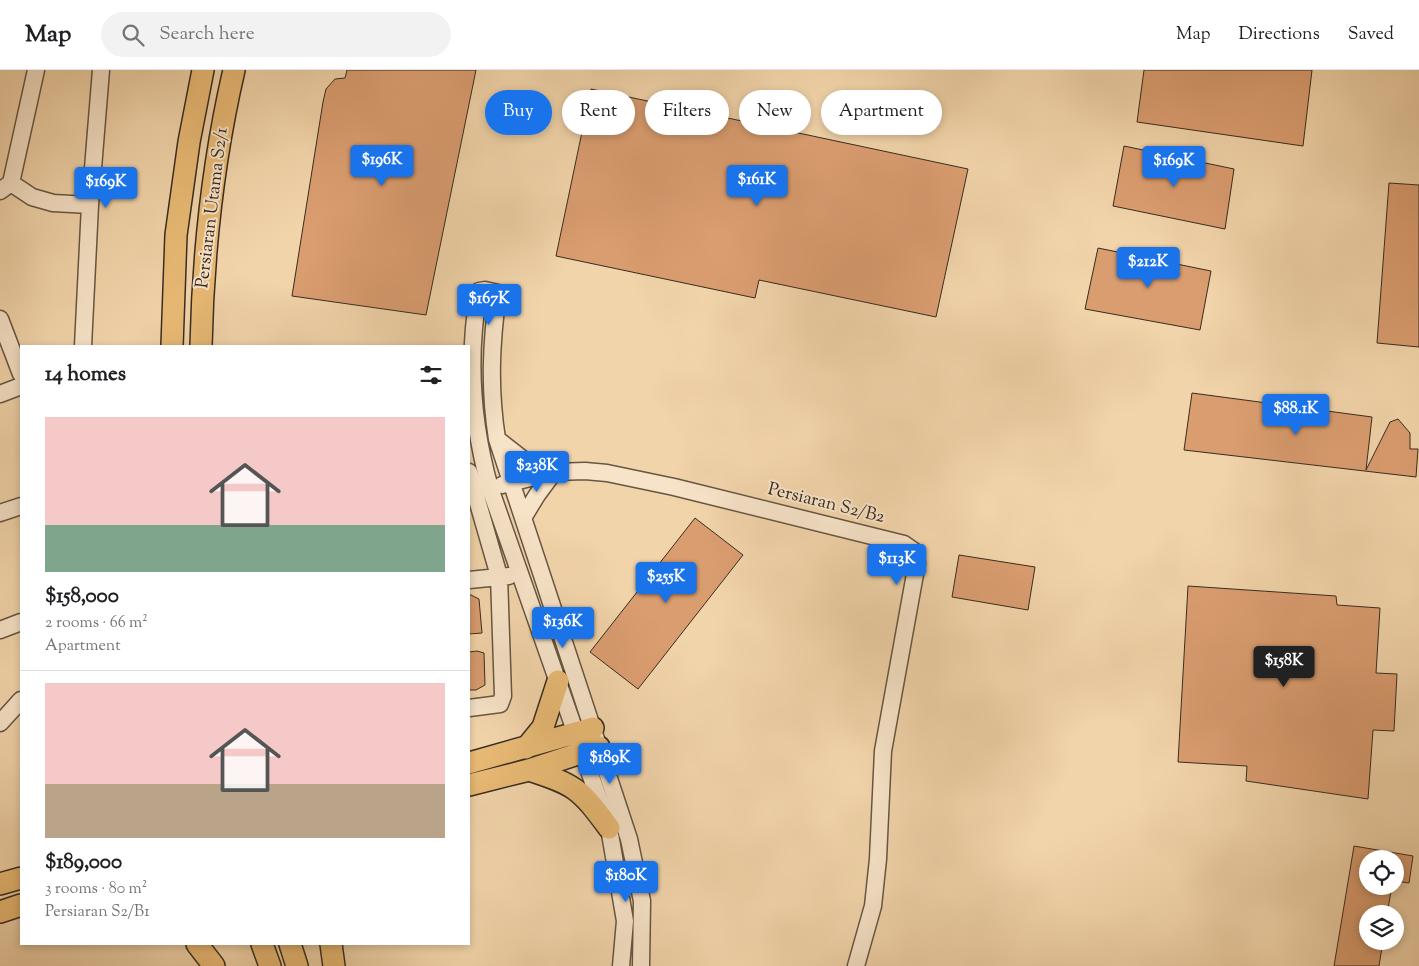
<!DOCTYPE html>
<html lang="en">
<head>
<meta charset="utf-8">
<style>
  :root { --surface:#fff; --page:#f2f2f2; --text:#202124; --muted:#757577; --line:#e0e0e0; --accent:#1a73e8 }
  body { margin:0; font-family:"Sorts Mill Goudy",serif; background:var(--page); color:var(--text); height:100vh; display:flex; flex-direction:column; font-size:19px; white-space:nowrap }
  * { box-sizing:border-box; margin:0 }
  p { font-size:16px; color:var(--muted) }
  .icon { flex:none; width:28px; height:28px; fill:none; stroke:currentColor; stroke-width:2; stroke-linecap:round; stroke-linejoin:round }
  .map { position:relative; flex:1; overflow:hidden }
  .panel { position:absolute; left:20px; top:275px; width:450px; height:600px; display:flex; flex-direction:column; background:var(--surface); border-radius:0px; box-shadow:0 2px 8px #0003 }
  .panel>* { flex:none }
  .banner { position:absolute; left:485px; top:20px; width:475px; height:45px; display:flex; gap:10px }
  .tools { position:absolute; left:1359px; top:780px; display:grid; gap:10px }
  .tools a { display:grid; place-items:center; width:45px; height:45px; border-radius:50%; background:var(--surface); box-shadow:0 2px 8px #0003; font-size:25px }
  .price { position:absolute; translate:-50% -42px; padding:0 11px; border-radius:5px; background:var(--accent); color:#fff; font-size:16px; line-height:32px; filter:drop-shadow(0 1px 2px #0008) }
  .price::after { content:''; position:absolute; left:50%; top:30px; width:15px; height:11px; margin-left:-8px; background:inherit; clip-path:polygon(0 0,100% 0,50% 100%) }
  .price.selected { background:#222; color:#fff }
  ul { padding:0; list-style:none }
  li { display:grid; align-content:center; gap:10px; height:265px; padding:0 25px }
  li+li { border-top:1px solid var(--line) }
  li span { display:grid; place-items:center; height:155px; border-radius:0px; color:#555 }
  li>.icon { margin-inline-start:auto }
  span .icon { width:90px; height:90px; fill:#fffc; stroke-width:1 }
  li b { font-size:21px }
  h2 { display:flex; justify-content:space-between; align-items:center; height:60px; padding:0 25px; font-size:21px }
  .pill { padding:0 18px; border-radius:22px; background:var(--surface); box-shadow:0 2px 8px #0003; font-size:18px; line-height:45px }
  .pill.selected { background:var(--accent); color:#fff }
  header { display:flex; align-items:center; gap:30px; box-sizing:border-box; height:70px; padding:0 25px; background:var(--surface); border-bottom:1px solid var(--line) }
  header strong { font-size:24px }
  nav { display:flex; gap:28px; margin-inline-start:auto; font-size:18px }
  .search { width:350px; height:45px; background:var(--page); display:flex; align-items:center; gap:12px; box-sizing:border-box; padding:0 18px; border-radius:28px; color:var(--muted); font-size:19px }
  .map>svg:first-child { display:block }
  .building { fill:#da9d70; stroke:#372c21 }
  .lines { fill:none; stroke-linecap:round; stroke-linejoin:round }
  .minor-casing { stroke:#665643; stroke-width:19 }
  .major-casing { stroke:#372c21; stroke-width:24 }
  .minor { stroke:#f7e3c8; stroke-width:16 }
  .major { stroke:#e9ba75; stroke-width:21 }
  .labels { text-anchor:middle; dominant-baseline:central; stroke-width:4; stroke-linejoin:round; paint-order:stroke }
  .street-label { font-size:18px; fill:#372c21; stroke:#f7e3c8 }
</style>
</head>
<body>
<header>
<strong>Map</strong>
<div class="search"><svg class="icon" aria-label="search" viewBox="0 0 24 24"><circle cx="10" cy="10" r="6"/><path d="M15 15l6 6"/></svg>Search here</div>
<nav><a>Map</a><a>Directions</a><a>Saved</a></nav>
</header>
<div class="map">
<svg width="1419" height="896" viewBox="0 0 1419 896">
  <rect width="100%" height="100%" fill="#f2d4aa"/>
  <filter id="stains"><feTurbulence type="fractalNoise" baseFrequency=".004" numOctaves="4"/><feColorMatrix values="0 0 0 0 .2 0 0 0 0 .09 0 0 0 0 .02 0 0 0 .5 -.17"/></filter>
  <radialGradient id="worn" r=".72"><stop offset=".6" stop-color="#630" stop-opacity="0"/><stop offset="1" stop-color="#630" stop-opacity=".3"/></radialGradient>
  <path class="building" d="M347,0H476L426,245L292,226L323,32L326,19L335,9L345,8Z
    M1144,0H1312L1303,76L1137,52Z
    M591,19L968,99L936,247L759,210L755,228L556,186Z
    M1124,76L1234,99L1225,159L1113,136Z
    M1389,113L1419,115V277L1377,273Z
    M1098,178L1211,201L1200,260L1085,239Z
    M1192,323L1372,347L1366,400L1390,352L1398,349L1410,363V379H1418L1416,407L1184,380Z
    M695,448L743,485L638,619L590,582Z
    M959,485L1035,497L1028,540L952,527Z
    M1188,516L1336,526L1337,535L1380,538L1376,603L1397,604L1394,661L1373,660L1368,729L1246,711L1247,696L1178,692Z
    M469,524L479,529L482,563L469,564Z
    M477,581L484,583L485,615L476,620H469V582Z
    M1354,776L1413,786L1409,813L1395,811V789H1368V816H1392L1387,844H1368V871H1383L1379,896H1334Z"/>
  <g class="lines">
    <defs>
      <path id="minor" d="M11,113L36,0
        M0,121L11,113L32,127L53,133L90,135
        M0,249L21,304
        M83,276L90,135L101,0
        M0,324L21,316
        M497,369L529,394L554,402
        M469,402L499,506L503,626L500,634L469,638
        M502,415L554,402L585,401L607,403L674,417L904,474L914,481L917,493L883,681L878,789L873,836L856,896
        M0,443L21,436
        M523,448L537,425L554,402
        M469,510L509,506
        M0,560L21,552
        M0,653L21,630
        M621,896L625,851L609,758L490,418C472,354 467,287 479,221L485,220L498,223C491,274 489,318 497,369L629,769L642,831L641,896"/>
      <path id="major" d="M172,276L176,165L189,72L203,0
        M201,276C203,183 213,91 234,0
        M526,678L543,657L558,611
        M469,693L593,658
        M529,700C576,715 580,719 609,758
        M469,715L529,700L599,677
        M0,814L21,808
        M0,842L21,835
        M197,874L214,896
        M262,874L270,896
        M290,874L297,896
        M331,874L334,896"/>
    </defs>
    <use href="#minor" class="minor-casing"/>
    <use href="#major" class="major-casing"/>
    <use href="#minor" class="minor"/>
    <use href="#major" class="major"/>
  </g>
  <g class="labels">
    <g class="street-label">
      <text transform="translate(213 138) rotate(-83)">Persiaran Utama S2/1</text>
      <text transform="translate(826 434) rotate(14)">Persiaran S2/B2</text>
    </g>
  </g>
  <rect width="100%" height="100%" filter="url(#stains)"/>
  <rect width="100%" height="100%" fill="url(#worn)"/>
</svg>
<div class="tools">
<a><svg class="icon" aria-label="locate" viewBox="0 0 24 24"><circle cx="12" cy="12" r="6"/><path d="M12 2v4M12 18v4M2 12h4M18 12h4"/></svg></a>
<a><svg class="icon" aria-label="layers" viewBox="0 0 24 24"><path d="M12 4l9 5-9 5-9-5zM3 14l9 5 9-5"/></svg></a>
</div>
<b class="price" style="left:382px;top:117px">$196K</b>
<b class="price" style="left:1174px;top:118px">$169K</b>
<b class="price" style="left:757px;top:137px">$161K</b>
<b class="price" style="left:106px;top:139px">$169K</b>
<b class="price" style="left:1148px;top:219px">$212K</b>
<b class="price" style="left:489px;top:256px">$167K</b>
<b class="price" style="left:1296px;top:366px">$88.1K</b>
<b class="price" style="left:537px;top:423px">$238K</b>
<b class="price" style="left:897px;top:516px">$113K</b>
<b class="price" style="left:666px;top:534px">$255K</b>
<b class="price" style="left:563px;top:579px">$136K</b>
<b class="price selected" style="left:1284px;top:618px">$158K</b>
<b class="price" style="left:610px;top:715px">$189K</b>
<b class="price" style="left:626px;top:833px">$180K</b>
<div class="banner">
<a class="pill selected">Buy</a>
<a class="pill">Rent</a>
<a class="pill">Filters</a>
<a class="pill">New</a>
<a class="pill">Apartment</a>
</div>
<section class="panel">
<h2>14 homes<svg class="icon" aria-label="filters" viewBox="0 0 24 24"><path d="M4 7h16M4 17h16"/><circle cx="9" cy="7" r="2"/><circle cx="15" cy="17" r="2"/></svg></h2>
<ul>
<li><span style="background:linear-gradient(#f6c9c9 70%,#7fa58c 0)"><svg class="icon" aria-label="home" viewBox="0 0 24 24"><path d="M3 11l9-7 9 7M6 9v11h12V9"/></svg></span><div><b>$158,000</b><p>2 rooms · 66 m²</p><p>Apartment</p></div></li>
<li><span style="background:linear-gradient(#f6c9c9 65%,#b9a48a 0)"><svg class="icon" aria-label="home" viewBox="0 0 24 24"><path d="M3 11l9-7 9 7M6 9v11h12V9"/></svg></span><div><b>$189,000</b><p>3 rooms · 80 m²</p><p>Persiaran S2/B1</p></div></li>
</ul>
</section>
</div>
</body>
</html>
